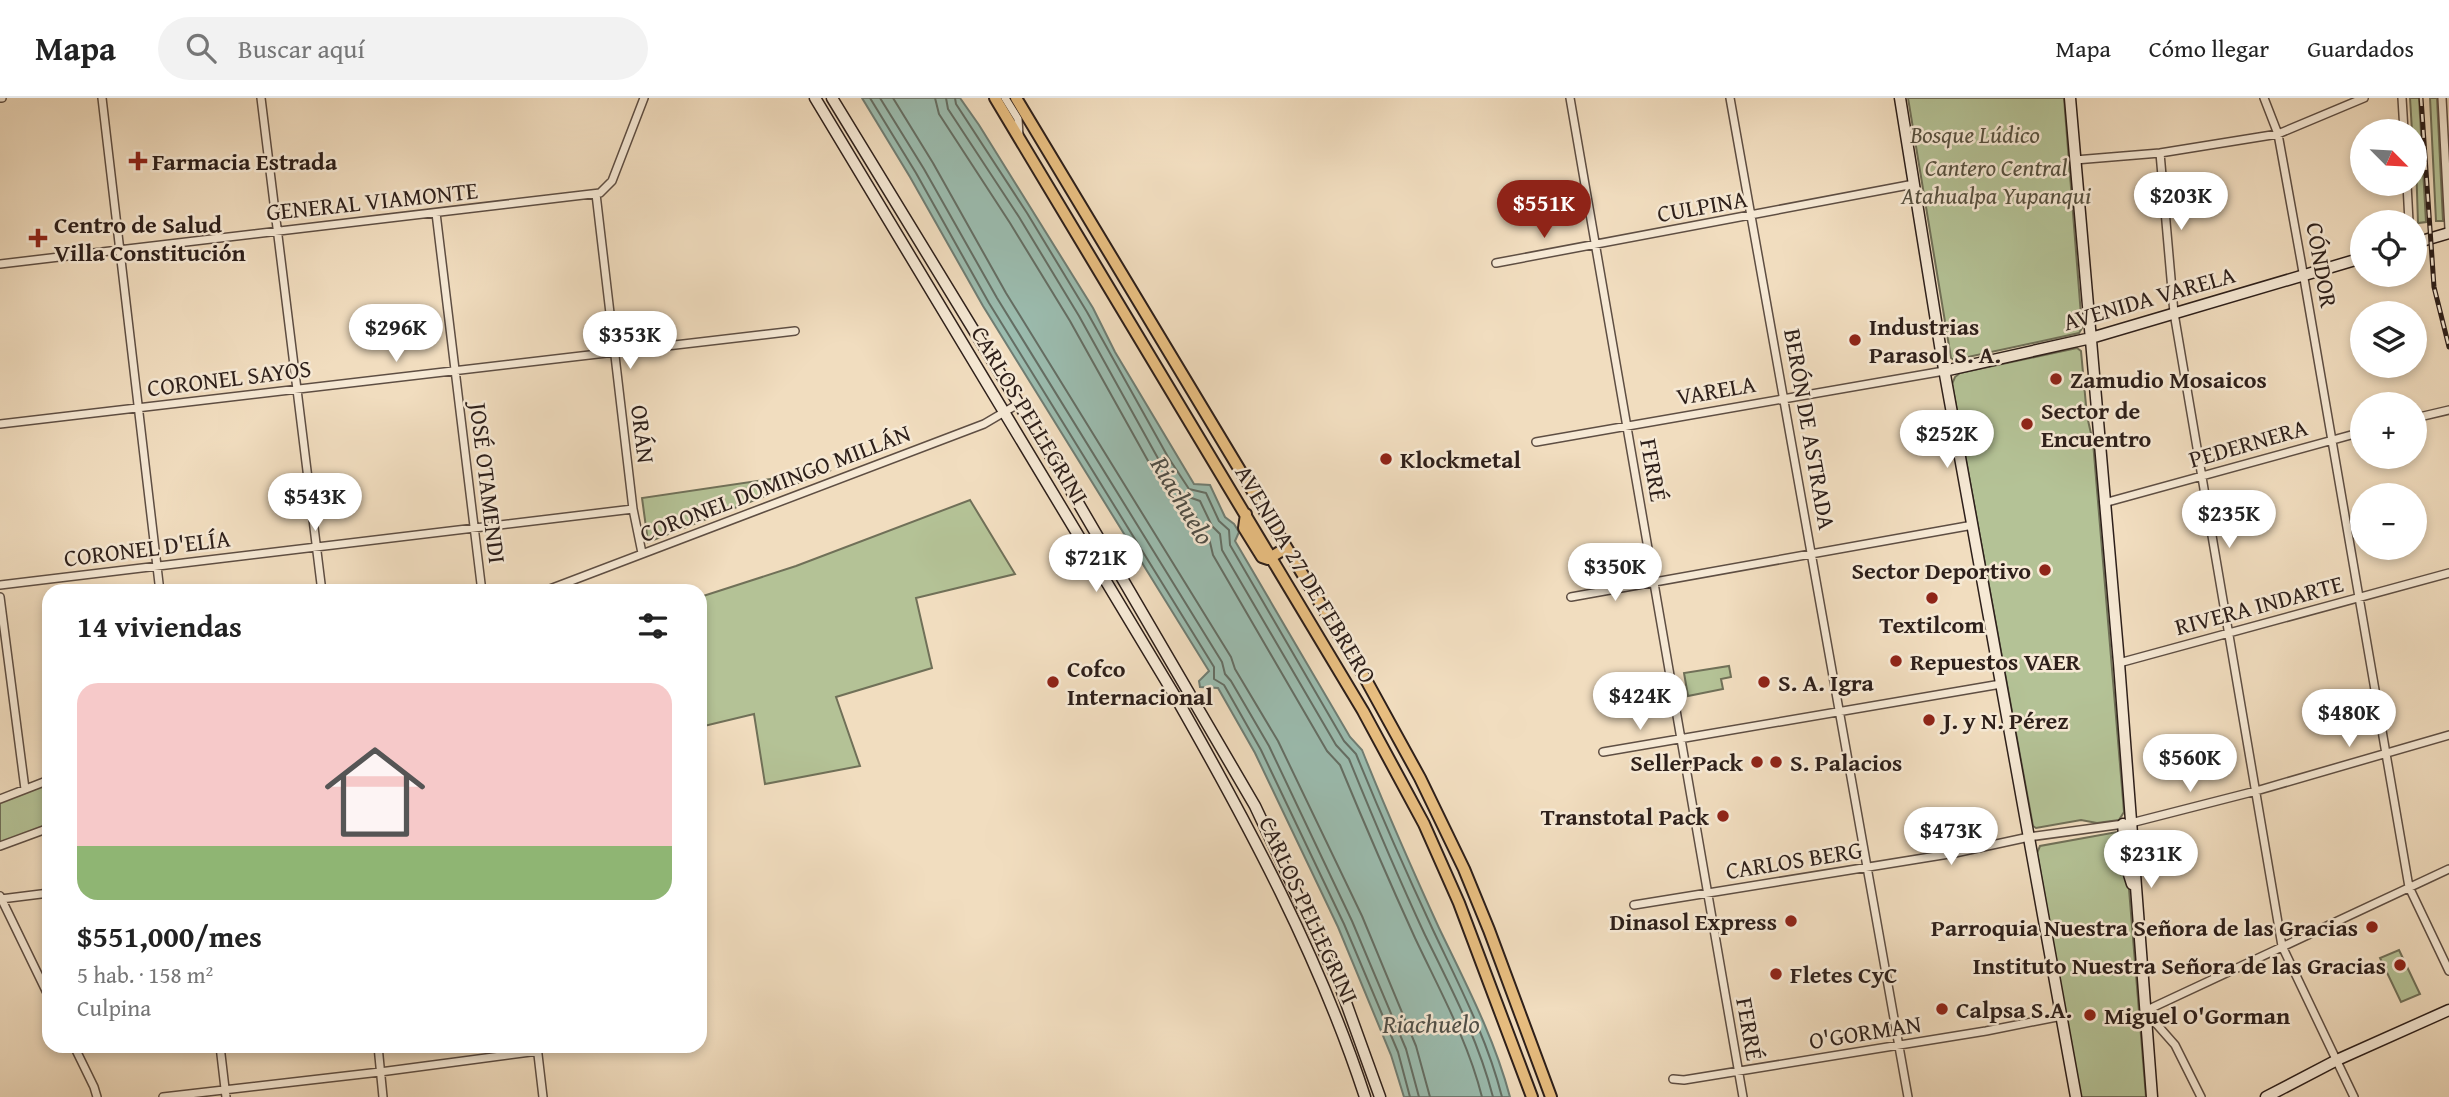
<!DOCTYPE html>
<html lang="es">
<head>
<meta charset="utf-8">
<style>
  :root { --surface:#fff; --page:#f2f2f2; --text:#222; --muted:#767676; --line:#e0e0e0; --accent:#8f2418 }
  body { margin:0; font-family:"Gentium Book Plus",serif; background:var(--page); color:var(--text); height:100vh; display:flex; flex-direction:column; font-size:26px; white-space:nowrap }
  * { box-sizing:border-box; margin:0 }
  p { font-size:23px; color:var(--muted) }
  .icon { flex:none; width:38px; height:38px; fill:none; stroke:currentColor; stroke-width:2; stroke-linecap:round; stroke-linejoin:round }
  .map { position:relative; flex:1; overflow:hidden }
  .drawer { position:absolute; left:42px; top:486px; width:665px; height:469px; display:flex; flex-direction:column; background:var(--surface); border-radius:21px; box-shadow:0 4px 10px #0003 }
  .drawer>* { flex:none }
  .needle { width:46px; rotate:114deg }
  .controls { position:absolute; left:2350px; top:21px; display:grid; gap:14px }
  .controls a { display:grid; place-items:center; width:77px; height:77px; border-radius:50%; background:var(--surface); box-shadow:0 4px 10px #0003; font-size:35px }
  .price { position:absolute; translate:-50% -60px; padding:0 16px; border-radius:24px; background:#fff; color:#222; font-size:23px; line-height:46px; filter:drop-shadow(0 2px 4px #0008) }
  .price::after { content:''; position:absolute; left:50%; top:42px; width:21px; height:16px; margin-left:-10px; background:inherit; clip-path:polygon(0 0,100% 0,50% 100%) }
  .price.active { background:var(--accent); color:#fff }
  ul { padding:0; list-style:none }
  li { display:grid; align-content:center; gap:14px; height:371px; padding:0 35px }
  li span { display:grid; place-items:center; height:217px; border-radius:21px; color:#555 }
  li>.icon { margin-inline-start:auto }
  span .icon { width:126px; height:126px; fill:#fffc; stroke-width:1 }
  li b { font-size:30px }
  h2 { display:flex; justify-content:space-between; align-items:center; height:84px; padding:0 35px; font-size:30px }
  header { display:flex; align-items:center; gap:42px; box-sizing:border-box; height:98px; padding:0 35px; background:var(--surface); border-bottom:2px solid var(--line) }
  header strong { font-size:33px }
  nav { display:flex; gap:38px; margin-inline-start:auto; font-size:24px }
  .search { width:490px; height:63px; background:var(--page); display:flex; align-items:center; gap:18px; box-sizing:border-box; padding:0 24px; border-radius:38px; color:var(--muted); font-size:26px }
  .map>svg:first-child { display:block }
  .green { fill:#b4c296; stroke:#707058; stroke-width:2 }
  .water { fill:#9bbcaf; stroke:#6f7d73; stroke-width:2 }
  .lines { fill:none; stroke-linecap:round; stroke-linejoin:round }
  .shore { stroke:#646e64; stroke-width:2 }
  .street-casing { stroke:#5e4e43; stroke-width:10 }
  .secondary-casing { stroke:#2d1f1a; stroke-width:13 }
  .primary-casing { stroke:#2d1f1a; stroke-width:14 }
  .street { stroke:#f6e9d5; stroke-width:7 }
  .secondary { stroke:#f6e9d5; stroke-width:10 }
  .primary { stroke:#e8be80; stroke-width:10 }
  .rail-casing { stroke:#2d1f1a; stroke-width:5 }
  .rail { stroke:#f6e9d5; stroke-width:2.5; stroke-dasharray:8; stroke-linecap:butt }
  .poi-dot { fill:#8f2418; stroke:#f6e9d5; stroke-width:2.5 }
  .labels { text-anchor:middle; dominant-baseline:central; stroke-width:5; stroke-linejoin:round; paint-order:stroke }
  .park-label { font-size:24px; font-style:italic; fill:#56503f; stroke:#f6e9d5 }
  .poi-label { font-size:24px; font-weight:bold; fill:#2d1f1a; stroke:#f6e9d5; text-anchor:start }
  .street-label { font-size:24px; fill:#2d1f1a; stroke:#f6e9d5 }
  .water-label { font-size:26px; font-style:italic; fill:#4e4e47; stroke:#f6e9d5 }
</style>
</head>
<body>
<header>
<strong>Mapa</strong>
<div class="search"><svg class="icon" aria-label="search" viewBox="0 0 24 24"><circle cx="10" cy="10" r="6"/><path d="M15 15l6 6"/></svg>Buscar aquí</div>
<nav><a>Mapa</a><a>Cómo llegar</a><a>Guardados</a></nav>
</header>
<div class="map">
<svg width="2449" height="999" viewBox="0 0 2449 999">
  <rect width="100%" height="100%" fill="#f1ddbf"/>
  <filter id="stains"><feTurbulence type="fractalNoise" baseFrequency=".00286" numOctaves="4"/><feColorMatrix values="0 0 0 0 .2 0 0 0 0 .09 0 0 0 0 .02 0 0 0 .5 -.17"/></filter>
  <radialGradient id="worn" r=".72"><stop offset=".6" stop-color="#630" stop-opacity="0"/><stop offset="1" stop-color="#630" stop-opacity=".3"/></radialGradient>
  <path class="green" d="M1908,0H2064L2082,230L2079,235L1954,262L1951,260Z
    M2410,0H2419L2426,124L2418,125L2415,33H2412Z
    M2430,0H2437L2443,123H2436Z
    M2077,250L2081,253L2087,318L2093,344L2124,714L2119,722L2097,725L2081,722L2036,730L2033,728L1952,286L1955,279L1960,275Z
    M831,372L648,444L642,400Z
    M970,402L1015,476L916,500L932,570L836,599L860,668L765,686L754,616L700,629V499L796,468Z
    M1729,568L1731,579L1721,581L1723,591L1688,598L1684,575Z
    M49,682V730L0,748V701Z
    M2117,734L2121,737L2124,774L2129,791L2146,999H2080L2037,755L2040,748Z
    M2399,852L2420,896L2401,904L2380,860Z"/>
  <path class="water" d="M862,0H960L979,27L1093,210L1115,254L1194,386L1210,387L1225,419L1234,426L1239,434L1235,443L1350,639L1362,652C1386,712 1412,771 1439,830C1466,886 1494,939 1510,999H1404L1391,957L1338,829L1255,655L1218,590L1200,589L1199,583L1209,573L983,208L910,79Z"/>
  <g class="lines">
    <path class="shore" d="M870,0L916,75L989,205L1214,569V581L1224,587L1261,652L1344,826L1398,954L1410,999
      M880,0L924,71L997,200L1222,564L1225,576L1231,583L1269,648L1352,823L1406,951L1419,999
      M893,0L933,65L1006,195L1231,559L1235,571L1278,643L1362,818L1416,948L1430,999
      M935,0L939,16L1010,125L1070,223L1152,370L1174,403L1193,414L1209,440L1213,457L1327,653L1340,667C1364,725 1389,783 1415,840C1440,893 1468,943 1482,999
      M946,0L948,11L1019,119L1079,218L1160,364L1183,397L1200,403L1212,428L1220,436L1222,452L1336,647L1349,661C1373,720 1398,779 1425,837C1451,890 1478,941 1493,999
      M955,0L956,6L1027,115L1087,214L1168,359L1189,391L1206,395L1219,423L1229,432L1230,447L1344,643L1356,656C1380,715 1406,774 1433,832C1459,887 1487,940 1502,999"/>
    <defs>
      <path id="street" d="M0,0H2
        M102,0L160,494
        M261,0L322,494
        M1005,0L1018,21L1019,38
        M1570,0L1743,999
        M1730,0L1908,999
        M2264,0L2278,36L2301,163L2409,789L2449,873
        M2402,0L2404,33
        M2442,0L2449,131
        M2160,55L2174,215L2282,848L2354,999
        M2075,62L2160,55L2278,36L2364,0
        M2407,86L2409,124
        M596,96L633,411L642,455
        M436,115L482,494
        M1496,165L1914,86
        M0,166L600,95L612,83L644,0
        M2415,320L2449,312
        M0,326L795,233
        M1536,344L1944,273
        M2104,405L2362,334
        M0,487L633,411
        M542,494L984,326L1018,306
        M0,499L25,691
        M1571,499L1973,427
        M2119,565L2449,475
        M1603,654L2001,586
        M0,701L49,682
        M0,748L49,730
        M0,798L49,899
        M1,801L49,795
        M1634,807L1955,755L2029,739L2131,725L2256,693L2449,637
        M74,948L94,989L97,999
        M220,948L226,999
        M378,948L383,999
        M537,948L543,999
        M1673,981L1684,982L1986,933L2062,918
        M163,999L380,974L538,953
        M2201,999L2175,947L2145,913L2449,771"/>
      <path id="secondary" d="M815,0L1175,598C1248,726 1319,858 1365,999
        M832,0L1056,367L1255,708L1340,888L1380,999
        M1900,0L1942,260L2076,999
        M2070,0L2119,565L2152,999
        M2415,145L2449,135
        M1944,273L2091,240L2362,160
        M2123,726L2127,770L2132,786
        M2266,999L2337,962L2449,912"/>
      <path id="primary" d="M995,0L1363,613L1424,726L1459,805L1532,999
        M1016,0L1365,580L1420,680L1464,771L1489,832L1551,999
        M1246,416L1244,430L1262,459L1268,461L1286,450"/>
    </defs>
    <use href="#street" class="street-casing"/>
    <use href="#secondary" class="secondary-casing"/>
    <use href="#primary" class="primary-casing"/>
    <use href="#street" class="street"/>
    <use href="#secondary" class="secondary"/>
    <use href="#primary" class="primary"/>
    <defs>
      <path id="rail" d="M2421,0L2434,189L2449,249"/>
    </defs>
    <use href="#rail" class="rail-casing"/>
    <use href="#rail" class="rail"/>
  </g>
  <g class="poi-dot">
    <path d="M134.5 52.5h7v7h7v7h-7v7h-7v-7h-7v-7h7z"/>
    <path d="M34.5 129.5h7v7h7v7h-7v7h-7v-7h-7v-7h7z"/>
    <circle cx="1855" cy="242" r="7"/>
    <circle cx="2056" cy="281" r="7"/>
    <circle cx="2027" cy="326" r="7"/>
    <circle cx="1386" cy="361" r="7"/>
    <circle cx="2045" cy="472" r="7"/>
    <circle cx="1932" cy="500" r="7"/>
    <circle cx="1896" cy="563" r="7"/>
    <circle cx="1053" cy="584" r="7"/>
    <circle cx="1764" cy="584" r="7"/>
    <circle cx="1929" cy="622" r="7"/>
    <circle cx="1757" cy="664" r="7"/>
    <circle cx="1776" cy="664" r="7"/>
    <circle cx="1723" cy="718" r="7"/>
    <circle cx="1791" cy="823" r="7"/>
    <circle cx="2372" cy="829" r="7"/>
    <circle cx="2400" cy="867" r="7"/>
    <circle cx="1776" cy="876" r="7"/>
    <circle cx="1942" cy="911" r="7"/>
    <circle cx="2090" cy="917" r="7"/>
  </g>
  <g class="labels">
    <g class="park-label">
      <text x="1975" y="36">Bosque Lúdico</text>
      <text x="1996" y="69">Cantero Central<tspan x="1996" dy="28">Atahualpa Yupanqui</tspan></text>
    </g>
    <g class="poi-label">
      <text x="152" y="63">Farmacia Estrada</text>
      <text x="54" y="126">Centro de Salud<tspan x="54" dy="28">Villa Constitución</tspan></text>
      <text x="1869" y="228">Industrias<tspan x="1869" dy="28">Parasol S. A.</tspan></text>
      <text x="2070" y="281">Zamudio Mosaicos</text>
      <text x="2041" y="312">Sector de<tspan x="2041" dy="28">Encuentro</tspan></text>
      <text x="1400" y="361">Klockmetal</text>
      <text x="2031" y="472" text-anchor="end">Sector Deportivo</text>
      <text x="1932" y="526" text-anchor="middle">Textilcom</text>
      <text x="1910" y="563">Repuestos VAER</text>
      <text x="1067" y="570">Cofco<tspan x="1067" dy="28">Internacional</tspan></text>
      <text x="1778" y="584">S. A. Igra</text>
      <text x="1943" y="622">J. y N. Pérez</text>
      <text x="1743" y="664" text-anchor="end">SellerPack</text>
      <text x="1790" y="664">S. Palacios</text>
      <text x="1709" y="718" text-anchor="end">Transtotal Pack</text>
      <text x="1777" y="823" text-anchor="end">Dinasol Express</text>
      <text x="2358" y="829" text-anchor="end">Parroquia Nuestra Señora de las Gracias</text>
      <text x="2386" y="867" text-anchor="end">Instituto Nuestra Señora de las Gracias</text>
      <text x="1790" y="876">Fletes CyC</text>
      <text x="1956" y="911">Calpsa S.A.</text>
      <text x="2104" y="917">Miguel O'Gorman</text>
    </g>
    <g class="street-label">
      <text transform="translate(372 103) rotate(-6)">GENERAL VIAMONTE</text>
      <text transform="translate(1702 108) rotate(-10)">CULPINA</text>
      <text transform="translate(2322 167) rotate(80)">CÓNDOR</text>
      <text transform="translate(2149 200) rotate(-16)">AVENIDA VARELA</text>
      <text transform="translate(229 280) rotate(-7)">CORONEL SAYOS</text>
      <text transform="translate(1716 292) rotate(-10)">VARELA</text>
      <text transform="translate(1030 317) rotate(59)">CARLOS PELLEGRINI</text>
      <text transform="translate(1810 331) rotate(80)">BERÓN DE ASTRADA</text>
      <text transform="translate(643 336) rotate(83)">ORÁN</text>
      <text transform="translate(2248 345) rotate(-16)">PEDERNERA</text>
      <text transform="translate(1654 372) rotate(80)">FERRÉ</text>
      <text transform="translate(488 385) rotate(83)">JOSÉ OTAMENDI</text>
      <text transform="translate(775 385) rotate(-21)">CORONEL DOMINGO MILLÁN</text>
      <text transform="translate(147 450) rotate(-7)">CORONEL D'ELÍA</text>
      <text transform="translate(1306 476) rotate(59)">AVENIDA 27 DE FEBRERO</text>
      <text transform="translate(2259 507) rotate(-15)">RIVERA INDARTE</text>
      <text transform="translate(1794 762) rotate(-9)">CARLOS BERG</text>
      <text transform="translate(1309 812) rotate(65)">CARLOS PELLEGRINI</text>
      <text transform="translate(1750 931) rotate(80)">FERRÉ</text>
      <text transform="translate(1865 934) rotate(-9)">O'GORMAN</text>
    </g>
    <g class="water-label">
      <text transform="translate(1183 402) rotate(59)">Riachuelo</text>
      <text x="1431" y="925">Riachuelo</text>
    </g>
  </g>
  <rect width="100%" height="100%" filter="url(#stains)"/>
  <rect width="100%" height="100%" fill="url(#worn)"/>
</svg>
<div class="controls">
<a><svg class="needle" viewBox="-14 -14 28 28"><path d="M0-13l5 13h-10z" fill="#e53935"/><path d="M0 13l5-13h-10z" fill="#767676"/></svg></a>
<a><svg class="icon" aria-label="locate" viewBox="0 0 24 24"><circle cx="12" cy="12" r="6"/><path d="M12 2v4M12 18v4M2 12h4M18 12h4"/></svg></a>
<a><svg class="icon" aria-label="layers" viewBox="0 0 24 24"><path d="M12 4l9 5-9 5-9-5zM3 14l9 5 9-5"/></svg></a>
<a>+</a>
<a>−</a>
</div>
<b class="price" style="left:2181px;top:134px">$203K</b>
<b class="price active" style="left:1544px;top:142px">$551K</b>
<b class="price" style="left:396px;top:266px">$296K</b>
<b class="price" style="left:630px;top:273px">$353K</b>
<b class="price" style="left:1947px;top:372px">$252K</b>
<b class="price" style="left:315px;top:435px">$543K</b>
<b class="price" style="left:2229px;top:452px">$235K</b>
<b class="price" style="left:1096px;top:496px">$721K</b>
<b class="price" style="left:1615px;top:505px">$350K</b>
<b class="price" style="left:1640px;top:634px">$424K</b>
<b class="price" style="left:2349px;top:651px">$480K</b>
<b class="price" style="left:2190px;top:696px">$560K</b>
<b class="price" style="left:1951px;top:769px">$473K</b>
<b class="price" style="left:2151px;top:792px">$231K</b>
<section class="drawer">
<h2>14 viviendas<svg class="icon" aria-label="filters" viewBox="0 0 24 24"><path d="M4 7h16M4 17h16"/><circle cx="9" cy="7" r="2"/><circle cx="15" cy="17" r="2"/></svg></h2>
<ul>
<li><span style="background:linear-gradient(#f6c9c9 75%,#8fb573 0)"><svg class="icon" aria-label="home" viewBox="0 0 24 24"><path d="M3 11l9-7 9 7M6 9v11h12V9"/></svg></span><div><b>$551,000/mes</b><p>5 hab. · 158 m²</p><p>Culpina</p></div></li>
</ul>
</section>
</div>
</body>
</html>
